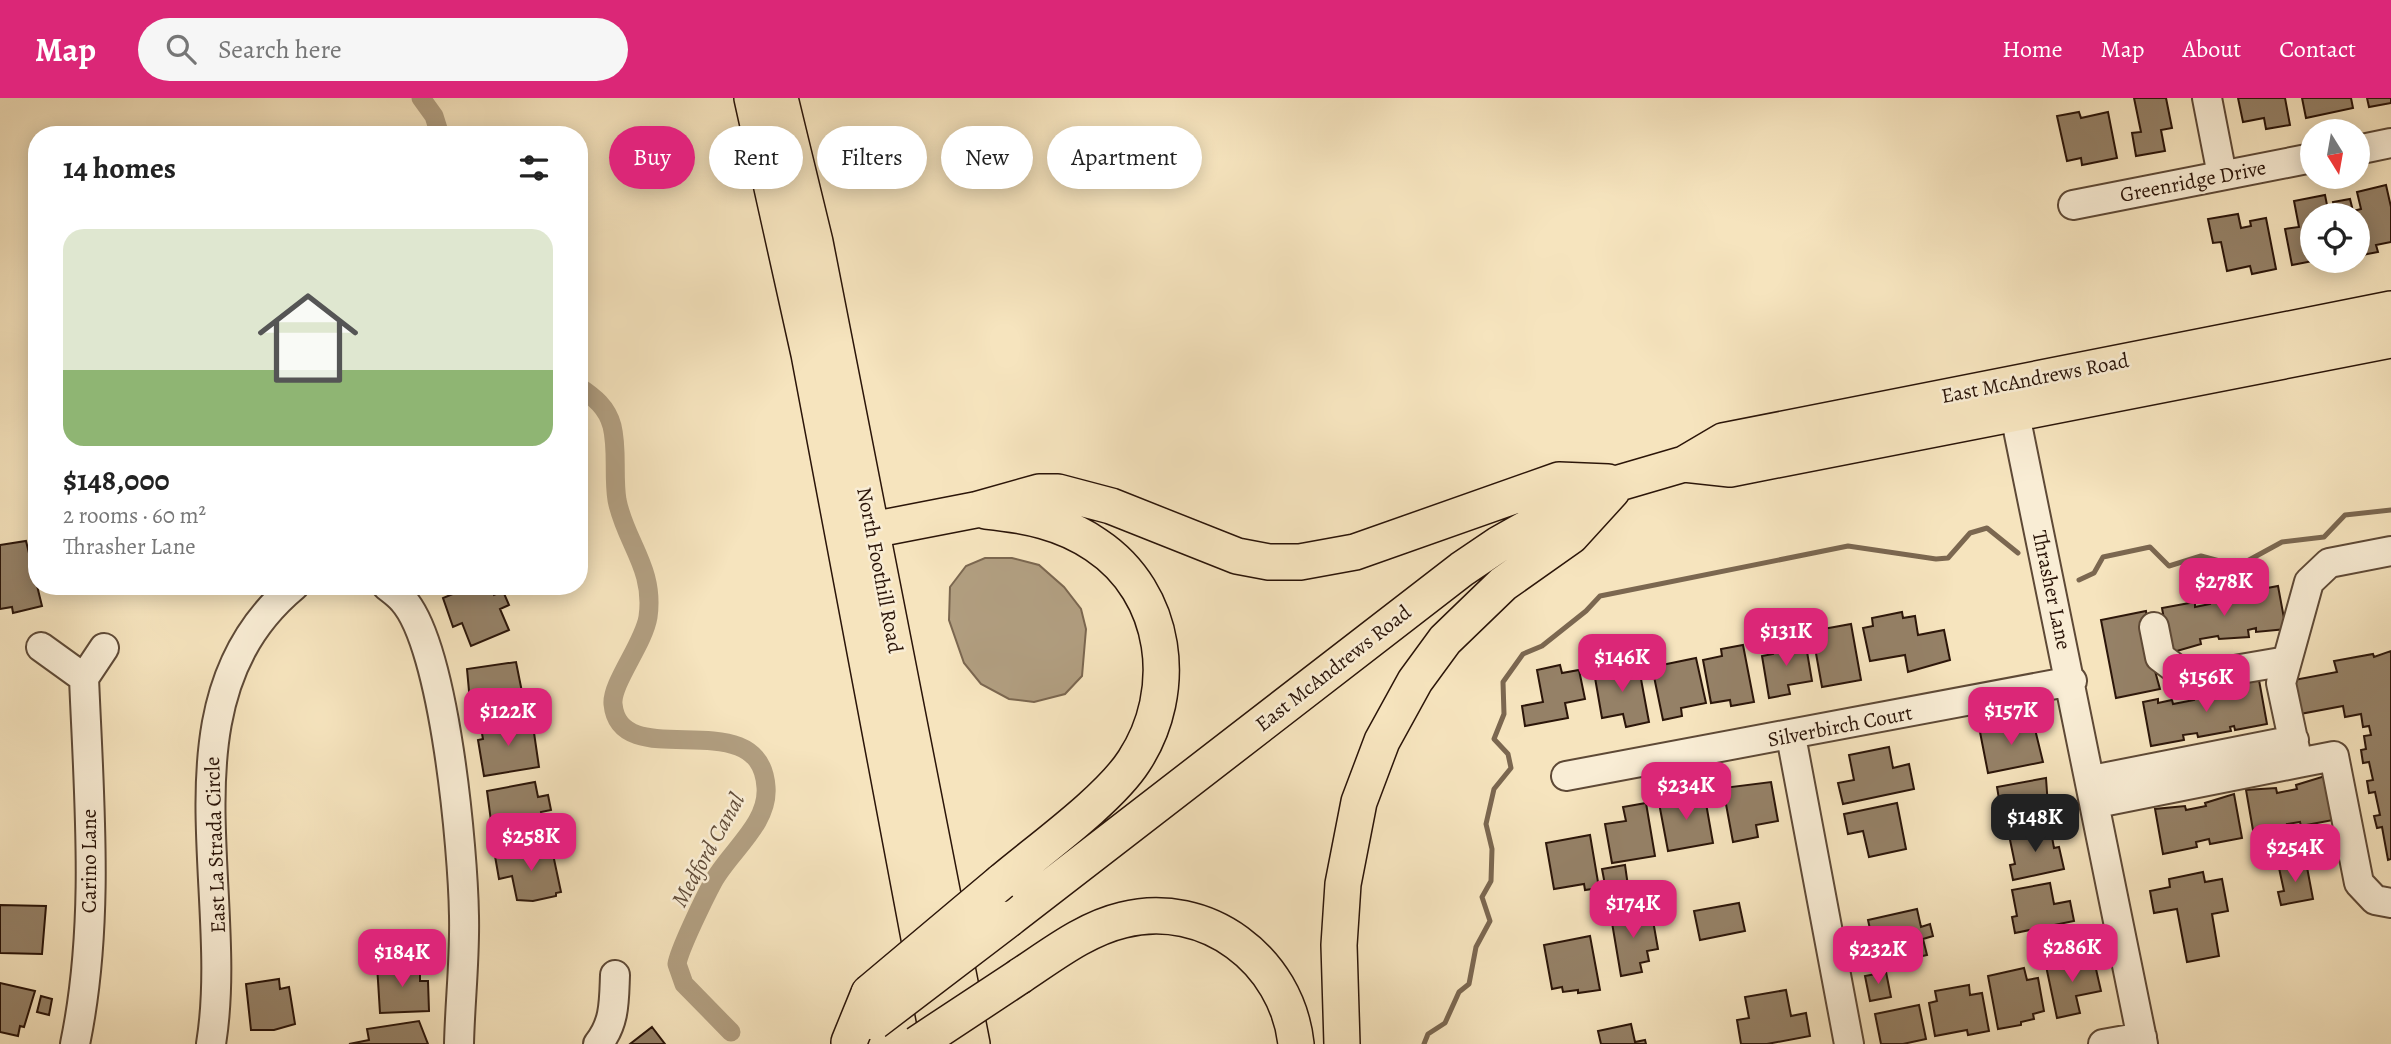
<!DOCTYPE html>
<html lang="en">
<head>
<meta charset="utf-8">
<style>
  :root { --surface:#fff; --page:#f6f6f6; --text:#222; --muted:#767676; --line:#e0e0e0; --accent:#db2777 }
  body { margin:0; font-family:Alegreya,serif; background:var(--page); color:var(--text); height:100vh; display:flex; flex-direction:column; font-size:26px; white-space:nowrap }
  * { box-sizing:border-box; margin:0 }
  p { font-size:23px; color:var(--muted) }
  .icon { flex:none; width:38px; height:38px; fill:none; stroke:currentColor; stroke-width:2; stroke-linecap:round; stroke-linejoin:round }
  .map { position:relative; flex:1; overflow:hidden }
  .details { position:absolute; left:28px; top:28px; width:560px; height:469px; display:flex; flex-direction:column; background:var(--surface); border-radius:28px; box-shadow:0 4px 18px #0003 }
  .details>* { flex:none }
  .guide { position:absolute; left:609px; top:28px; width:665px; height:63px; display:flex; gap:14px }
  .needle { width:46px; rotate:169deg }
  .controls { position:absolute; left:2300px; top:21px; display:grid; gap:14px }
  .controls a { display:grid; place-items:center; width:70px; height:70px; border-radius:50%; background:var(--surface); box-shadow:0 4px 18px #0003; font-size:35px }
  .price { position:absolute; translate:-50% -60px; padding:0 16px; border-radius:14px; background:var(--accent); color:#fff; font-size:23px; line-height:46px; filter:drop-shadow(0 2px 4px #0008) }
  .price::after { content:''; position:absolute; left:50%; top:42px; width:21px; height:16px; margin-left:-10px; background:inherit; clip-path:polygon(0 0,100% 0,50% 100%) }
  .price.active { background:#222; color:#fff }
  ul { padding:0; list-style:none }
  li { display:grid; align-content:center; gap:14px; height:371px; padding:0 35px }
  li+li { border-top:2px solid var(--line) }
  li span { display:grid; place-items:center; height:217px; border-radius:21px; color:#555 }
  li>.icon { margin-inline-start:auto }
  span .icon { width:126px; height:126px; fill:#fffc; stroke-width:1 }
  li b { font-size:30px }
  h2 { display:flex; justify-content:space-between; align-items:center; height:84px; padding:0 35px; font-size:30px }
  .tag { padding:0 24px; border-radius:32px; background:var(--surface); box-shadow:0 4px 18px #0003; font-size:24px; line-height:63px }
  .tag.active { background:var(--accent); color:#fff }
  header { display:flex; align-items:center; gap:42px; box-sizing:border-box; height:98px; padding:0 35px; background:var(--accent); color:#fff }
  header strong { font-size:33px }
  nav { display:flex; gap:38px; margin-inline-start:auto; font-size:24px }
  .search { width:490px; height:63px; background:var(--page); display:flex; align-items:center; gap:18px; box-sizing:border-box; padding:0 24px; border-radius:38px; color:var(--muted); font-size:26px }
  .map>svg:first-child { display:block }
  .water { fill:#b19e80; stroke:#7b6750; stroke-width:2 }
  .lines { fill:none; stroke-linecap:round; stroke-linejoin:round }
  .stream { stroke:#7b6750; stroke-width:5 }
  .canal { stroke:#b19e80; stroke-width:19 }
  .building { fill:#958167; stroke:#2b1509; stroke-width:2 }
  .minor-casing { stroke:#5e4936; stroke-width:32 }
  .major-casing { stroke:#2b1509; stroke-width:38 }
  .minor { stroke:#f9edd5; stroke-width:28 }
  .major { stroke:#f6e4be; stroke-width:35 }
  .major-bridge-casing { stroke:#2b1509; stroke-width:38; stroke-linecap:butt }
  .major-bridge { stroke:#f6e4be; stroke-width:35 }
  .labels { text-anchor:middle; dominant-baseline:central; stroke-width:5; stroke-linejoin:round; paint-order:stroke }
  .street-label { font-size:21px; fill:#2b1509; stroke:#f9edd5 }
  .water-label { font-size:23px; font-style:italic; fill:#614c39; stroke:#f9edd5 }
</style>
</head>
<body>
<header>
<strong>Map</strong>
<div class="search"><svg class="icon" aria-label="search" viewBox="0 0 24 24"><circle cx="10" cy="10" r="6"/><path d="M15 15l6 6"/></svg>Search here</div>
<nav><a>Home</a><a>Map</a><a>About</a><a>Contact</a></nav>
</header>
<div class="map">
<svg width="2391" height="946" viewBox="0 0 2391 946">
  <rect width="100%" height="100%" fill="#f6e4be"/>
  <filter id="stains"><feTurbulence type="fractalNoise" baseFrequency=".00286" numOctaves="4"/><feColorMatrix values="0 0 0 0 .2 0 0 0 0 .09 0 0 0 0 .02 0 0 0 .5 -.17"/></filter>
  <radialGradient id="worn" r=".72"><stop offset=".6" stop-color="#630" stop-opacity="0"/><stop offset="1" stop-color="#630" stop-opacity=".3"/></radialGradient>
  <path class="water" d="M985,460H1012L1039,467L1064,489L1081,511L1086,531L1082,578L1065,596L1034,604L1009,601L981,586L964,565L949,522L950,489L966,468Z"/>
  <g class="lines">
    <path class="stream" d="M2079,482L2094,475L2103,459L2150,449L2169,468L2201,458L2238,468L2282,444L2324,439L2345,417L2391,412
      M1424,946L1428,936L1445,925L1459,894L1469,886L1476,849L1490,823L1482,799L1491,783L1492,751L1486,726L1494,691L1511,670L1508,656L1494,641L1504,616L1503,584L1523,556L1542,548L1586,513L1600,498L1848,448L1936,461L1948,460L1970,435L1987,430L2018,455"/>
    <path class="canal" d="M421,0L434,18L440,37
      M579,289C594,299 607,309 612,328C618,352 613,378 617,402C625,444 655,470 648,519C644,545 611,586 613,606C620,679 760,601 766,689C769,726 729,754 713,784C705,799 679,852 677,866L684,886L731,934"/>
  </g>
  <path class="building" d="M2134,0H2166L2172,30L2161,32L2165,53L2136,58L2132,35L2141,34Z
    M2238,0H2285L2290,27L2266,31L2264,20L2243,24Z
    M2302,0H2351L2353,10L2306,20Z
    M2367,0H2391V5L2369,9Z
    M2079,14L2081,20L2108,14L2117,60L2082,67L2081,60L2067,63L2057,18Z
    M2386,87L2391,109V144L2376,147L2378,154L2357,158V117H2336L2333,104L2350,101L2353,113L2361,111L2357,94Z
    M2325,97L2329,117H2312L2313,163L2292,167L2285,131L2299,129L2294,103Z
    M2238,116L2241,130L2251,128L2250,123L2266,120L2276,171L2252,176L2250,168L2227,173L2221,144L2213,145L2208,121Z
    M26,443L42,508L13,515L12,509L0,511V447Z
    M472,488H491L494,497L503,493L509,507L500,511L509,532L471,548L462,525L453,529L443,500Z
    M2278,488L2286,531L2256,534V530L2248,532L2249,539L2219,541L2218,538L2200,541L2201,546L2170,555L2162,510L2195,504V509L2210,506L2209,501L2240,496L2241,500L2247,499L2246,494Z
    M2146,513L2152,562L2160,591L2116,600L2101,522Z
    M1902,514L1903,520L1915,518L1918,537L1944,532L1950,562L1908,574L1905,557L1870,563L1863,530L1873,528L1872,520Z
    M1851,526L1861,582L1822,589L1812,533Z
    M1805,542L1812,583L1788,587L1790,596L1769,600L1762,558L1773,556L1772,548Z
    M1743,547L1754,604L1731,608L1730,602L1711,605L1703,562L1722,558L1721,551Z
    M2391,553V761L2388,762L2382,729L2377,730L2374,718L2380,717L2375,694L2369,695L2367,683L2373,682L2369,664L2363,665L2361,652L2366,651L2364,638L2371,637L2369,628L2363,629L2361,616L2345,619L2343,608L2300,616L2294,582L2337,574L2334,563L2373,556L2374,559Z
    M1696,560L1706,605L1681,610L1682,618L1663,622L1652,569Z
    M516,564L524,604L480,613L478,602L470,604L467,571Z
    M1638,565L1649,624L1626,629L1623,616L1602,620L1594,574Z
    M1560,567L1562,575L1579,572L1585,601L1565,605L1568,620L1525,628L1522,608L1543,604L1537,572Z
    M2259,582L2267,626L2235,632L2234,628L2230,629L2231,633L2198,639L2197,635L2183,637L2184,642L2151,648L2143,604L2158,601V605L2172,602L2173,606L2194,602L2193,597L2207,594L2206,591L2223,588L2224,595L2230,594V591L2244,588V584Z
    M532,621L539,669L484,678L478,642L483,641L481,630Z
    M2033,623L2043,664L1988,675L1980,634Z
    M1889,649L1893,670L1909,666L1914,691L1843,706L1838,685L1854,682L1849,657Z
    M2325,678L2333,722L2301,728L2300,724L2287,726L2288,731L2254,738L2246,692L2276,690L2277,695L2297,691L2296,687Z
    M2046,680L2049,723L2004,731L1997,689Z
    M535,684L538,699L548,697L551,712L541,714L545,737L505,746L501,721L491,723L487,693Z
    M1771,684L1778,723L1756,727L1758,739L1733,744L1723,690Z
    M1704,694L1713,745L1668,753L1659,705Z
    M2234,696L2242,740L2210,746L2209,741L2196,744L2197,749L2163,756L2155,711L2185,708L2186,712L2206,708L2205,705Z
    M1646,705L1655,758L1612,765L1605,726L1626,723L1623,709Z
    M1897,705L1906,751L1869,759L1863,733L1848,736L1844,716Z
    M553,721L556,734L545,736L543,723Z
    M2050,728L2054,750L2059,749L2064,771L2013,782L2010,767L2015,766L2009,737Z
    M1590,737L1599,790L1585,792L1584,786L1554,791L1546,745Z
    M551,747L561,794L556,795V798L533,803L517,802L512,778L499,781L495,758Z
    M2306,764L2313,801L2281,807L2278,794L2284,793L2279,770Z
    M1625,767L1628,788L1606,792L1602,771Z
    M2203,774L2205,784L2222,781L2228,813L2212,816L2219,858L2187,864L2177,811L2154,815L2150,793L2170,789L2169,781Z
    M2050,785L2054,806L2070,803L2074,823L2015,835L2012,819L2017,818L2012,792Z
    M1739,805L1745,833L1700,842L1694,813Z
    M0,807L46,808L42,856L0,855Z
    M1609,807H1613V811L1625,809L1627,822L1652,817L1658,851L1647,853L1649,863L1640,865L1642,874L1621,878Z
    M1917,811L1921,829L1930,826L1933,838L1923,841L1927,857L1878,868L1868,822Z
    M1590,838L1600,892L1578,895V892L1563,894L1562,889L1552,891L1544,847Z
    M2093,858L2101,893L2076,898L2080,915L2057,920L2046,868Z
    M420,865V883H428L429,913L380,915L377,867Z
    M2024,870L2027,882L2038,880L2044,913L2033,916L2034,921L2021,924V927L1998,931L1988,878Z
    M1886,874L1891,899L1870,903L1865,878Z
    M279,881L280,891L289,889L295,926L274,932H251L246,886Z
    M0,885L35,893L24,929L20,928L18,938L0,934Z
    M1969,887L1970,897L1982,895L1989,933L1968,937L1967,932L1935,938L1929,905L1937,903L1935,893Z
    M1786,892L1791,918L1806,915L1810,938L1767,946H1741L1737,922L1749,920L1745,899Z
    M41,898L52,901L49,917L37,914Z
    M1919,907L1926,941L1903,946H1881L1875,916Z
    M419,923L428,946H349L369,942L367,931Z
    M1631,926L1635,944L1645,942L1646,946H1601L1598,933Z
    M652,929L665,946H630Z"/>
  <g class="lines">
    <defs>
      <path id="minor" d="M2207,0L2222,77
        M2357,52L2391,45
        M2073,107L2312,60
        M2011,297L2143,946
        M2391,453L2329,465L2309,484L2281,585L2298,665L2334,658L2359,785L2375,802L2391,805
        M387,488C392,492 399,497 403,502C445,548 463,752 464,818C465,861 460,903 459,946
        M2154,529L2160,559L2188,580L2287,563
        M41,549L84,580L104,550
        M1791,638L1849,946
        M1566,678L2072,583
        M2092,682L2294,642
        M2097,705L2298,665
        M75,946C100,826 89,701 84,580
        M211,946C236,794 157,602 294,488
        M598,946C615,925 614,903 615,877
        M2103,946L2142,939"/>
      <path id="major" d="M752,0L809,256L939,946
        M780,0L815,144L972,946
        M1684,366L1730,371L2391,242
        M986,413C1025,417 1063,424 1096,447C1168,495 1180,593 1134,663C1109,702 1039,752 1001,784
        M851,436L975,412L1039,394H1058L1111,408L1237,458L1269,464H1300L1355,454L1559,382L1608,384
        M1009,821L1462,471L1499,446L1577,402L1619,385L1684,366L1723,343L2391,211
        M1020,878C1052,857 1085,831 1123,822C1206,801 1287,862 1296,946
        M849,944L869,895
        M1342,946L1339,847L1343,786L1359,704L1382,643L1415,583L1445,542L1503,486L1571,438L1612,393"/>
    </defs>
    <use href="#minor" class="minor-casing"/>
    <use href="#major" class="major-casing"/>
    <use href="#minor" class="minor"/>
    <use href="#major" class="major"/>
    <defs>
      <path id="major-bridge" d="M869,895L1001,784
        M874,924L1009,821
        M917,946L1020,878"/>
    </defs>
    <use href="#major-bridge" class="major-bridge-casing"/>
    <use href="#major-bridge" class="major-bridge"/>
  </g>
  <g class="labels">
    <g class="street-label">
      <text transform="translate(2193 83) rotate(-11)">Greenridge Drive</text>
      <text transform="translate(2035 280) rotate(-11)">East McAndrews Road</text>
      <text transform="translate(880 472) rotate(79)">North Foothill Road</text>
      <text transform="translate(2052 492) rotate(78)">Thrasher Lane</text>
      <text transform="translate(1333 570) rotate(-38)">East McAndrews Road</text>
      <text transform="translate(1840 628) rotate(-11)">Silverbirch Court</text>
      <text transform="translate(215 747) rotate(-92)">East La Strada Circle</text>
      <text transform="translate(89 763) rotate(-90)">Carino Lane</text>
    </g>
    <g class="water-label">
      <text transform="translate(708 752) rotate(-61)">Medford Canal</text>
    </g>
  </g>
  <rect width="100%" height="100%" filter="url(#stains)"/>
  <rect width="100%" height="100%" fill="url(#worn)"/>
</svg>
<div class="controls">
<a><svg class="needle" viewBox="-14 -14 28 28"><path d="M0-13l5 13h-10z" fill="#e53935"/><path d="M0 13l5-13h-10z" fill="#767676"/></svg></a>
<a><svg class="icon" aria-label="locate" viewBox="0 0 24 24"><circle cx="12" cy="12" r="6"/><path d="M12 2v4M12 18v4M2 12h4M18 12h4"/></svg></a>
</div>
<b class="price" style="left:2224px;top:520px">$278K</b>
<b class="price" style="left:1786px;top:570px">$131K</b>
<b class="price" style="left:1622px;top:596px">$146K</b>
<b class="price" style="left:2206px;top:616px">$156K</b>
<b class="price" style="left:2011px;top:649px">$157K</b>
<b class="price" style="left:508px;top:650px">$122K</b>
<b class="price" style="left:1686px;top:724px">$234K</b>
<b class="price active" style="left:2035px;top:756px">$148K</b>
<b class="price" style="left:531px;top:775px">$258K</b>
<b class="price" style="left:2295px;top:786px">$254K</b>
<b class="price" style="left:1633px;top:842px">$174K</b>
<b class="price" style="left:2072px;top:886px">$286K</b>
<b class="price" style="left:1878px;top:888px">$232K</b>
<b class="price" style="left:402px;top:891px">$184K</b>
<div class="guide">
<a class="tag active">Buy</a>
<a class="tag">Rent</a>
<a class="tag">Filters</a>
<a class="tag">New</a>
<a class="tag">Apartment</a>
</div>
<section class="details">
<h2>14 homes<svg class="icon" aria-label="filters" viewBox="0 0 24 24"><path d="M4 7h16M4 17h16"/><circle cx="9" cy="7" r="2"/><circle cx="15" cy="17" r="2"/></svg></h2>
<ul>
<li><span style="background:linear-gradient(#dfe7d0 65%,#8fb573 0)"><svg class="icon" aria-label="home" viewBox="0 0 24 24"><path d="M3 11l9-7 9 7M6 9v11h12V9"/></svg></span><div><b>$148,000</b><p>2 rooms · 60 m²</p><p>Thrasher Lane</p></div></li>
</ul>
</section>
</div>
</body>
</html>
